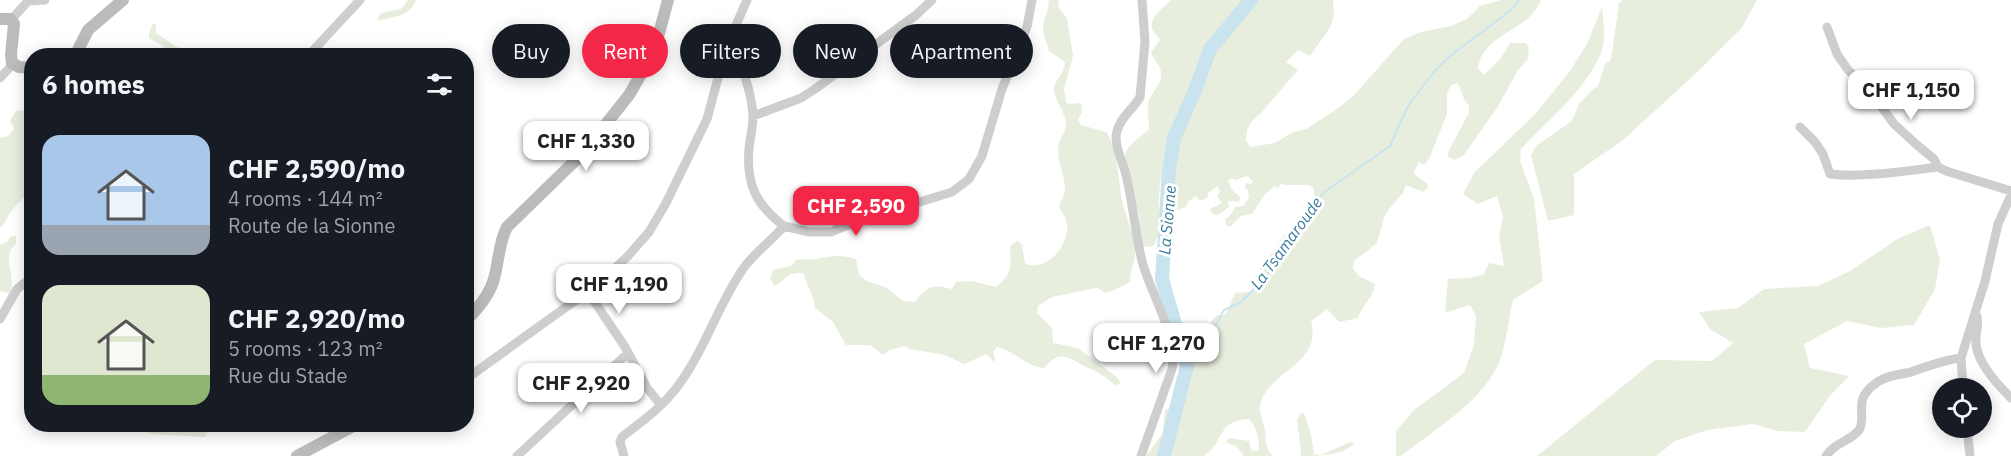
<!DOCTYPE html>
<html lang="en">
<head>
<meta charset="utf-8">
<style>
  :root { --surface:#171b24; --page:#20242c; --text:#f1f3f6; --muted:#9ea1a6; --accent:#f32747 }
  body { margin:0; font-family:"IBM Plex Sans",sans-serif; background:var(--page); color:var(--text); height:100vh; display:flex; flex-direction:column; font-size:22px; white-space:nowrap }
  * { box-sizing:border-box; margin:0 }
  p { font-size:20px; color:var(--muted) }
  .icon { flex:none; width:33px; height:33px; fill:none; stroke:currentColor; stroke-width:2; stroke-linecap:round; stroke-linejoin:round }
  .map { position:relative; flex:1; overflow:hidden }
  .side { position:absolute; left:24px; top:48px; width:450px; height:384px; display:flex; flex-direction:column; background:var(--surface); border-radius:24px; box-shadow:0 3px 15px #0003 }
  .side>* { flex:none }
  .top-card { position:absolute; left:492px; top:24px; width:570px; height:54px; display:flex; gap:12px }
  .buttons { position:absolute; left:1932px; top:378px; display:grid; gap:12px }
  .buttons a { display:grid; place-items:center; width:60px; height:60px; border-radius:50%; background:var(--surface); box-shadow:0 3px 15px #0003; font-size:30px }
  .price { position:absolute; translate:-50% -51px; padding:0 14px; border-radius:12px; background:#fff; color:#222; font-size:20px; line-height:39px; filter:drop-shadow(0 2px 3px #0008) }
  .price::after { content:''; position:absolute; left:50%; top:36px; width:18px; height:14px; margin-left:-9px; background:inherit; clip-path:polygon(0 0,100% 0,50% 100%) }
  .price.selected { background:var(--accent); color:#fff }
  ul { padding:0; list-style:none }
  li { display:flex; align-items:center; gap:18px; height:150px; padding:0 18px }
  li span { display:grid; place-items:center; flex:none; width:168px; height:120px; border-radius:18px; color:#555 }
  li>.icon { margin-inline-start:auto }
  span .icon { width:72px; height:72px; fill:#fffc; stroke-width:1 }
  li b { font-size:26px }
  h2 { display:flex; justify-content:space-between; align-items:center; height:72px; padding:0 18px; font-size:26px }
  .pill { padding:0 21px; border-radius:27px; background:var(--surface); box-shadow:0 3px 15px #0003; font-size:21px; line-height:54px }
  .pill.selected { background:var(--accent); color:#fff }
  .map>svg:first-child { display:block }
  .green { fill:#e8eede }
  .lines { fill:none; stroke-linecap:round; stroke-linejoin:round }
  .stream { stroke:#c9e3ef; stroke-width:2 }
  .river { stroke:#c9e3ef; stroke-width:14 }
  .street { stroke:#cecece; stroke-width:9 }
  .secondary { stroke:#bbb; stroke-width:12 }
  .labels { text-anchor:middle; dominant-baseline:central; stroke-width:6; stroke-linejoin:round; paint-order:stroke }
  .water-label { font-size:16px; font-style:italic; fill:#377c9a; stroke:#fff }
</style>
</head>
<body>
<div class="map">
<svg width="2011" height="456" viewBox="0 0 2011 456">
  <rect width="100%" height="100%" fill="#fff"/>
  <path class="green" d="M408,0H416C410,18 390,17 377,21L381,13L401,9Z
    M1049,0H1059L1058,7L1067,18L1073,56L1064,89L1066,103L1071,104L1081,103L1082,112L1078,120L1081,125L1106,132C1118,149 1118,179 1122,200C1126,218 1135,235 1135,254C1134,264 1130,272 1130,282C1122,286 1114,291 1106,293L1097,288L1091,289L1052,297L1038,306L1037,313L1052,328L1053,343L1078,348L1117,377L1121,384L1115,385C1106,377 1098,372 1086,367C1069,358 1060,348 1044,368C1028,367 1014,351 997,347L993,352L995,358L994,362L987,354L964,364L945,355L910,349L905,346L890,350L883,355L870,345H846L833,322L815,308L813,298L803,273C784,272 787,281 774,286L770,278L773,270L791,266L796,260C803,259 810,260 816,259C831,256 841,254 856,259L859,275L867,281L887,288L903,301L915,302C927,286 932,284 952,289L956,282L972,281L996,287C1013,273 1011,267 1010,246L1017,241L1022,244L1025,264C1046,271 1066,249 1067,229C1068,220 1063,214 1059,207C1061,201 1065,195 1065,189C1065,175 1057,162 1058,148C1059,139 1067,131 1066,122C1065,112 1052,96 1054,87C1057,78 1064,73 1065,62L1049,51L1043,31V24L1048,9Z
    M1171,0H1333L1334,16L1330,28L1310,56L1298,50L1286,62L1298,70L1261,113L1252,121L1247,130L1246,140L1250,147L1275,143L1293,132L1306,129L1334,111L1353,96L1404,39L1421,32L1451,26L1467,19L1480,6L1501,0H1541C1529,32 1484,32 1478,68L1484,75L1501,58L1510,43H1526L1529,47L1528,59L1518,70L1497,108L1463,156L1454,160L1447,156L1450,148L1469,113V106L1464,99L1458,83L1451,85L1447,94V114L1429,159L1424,165L1419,162L1414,171L1416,176L1428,184L1427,189L1423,192L1406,185L1403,193L1389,209L1384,218L1377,243L1354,261L1353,269L1359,276L1375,284C1374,297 1362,305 1358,318L1339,322L1327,309L1311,321C1322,362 1275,369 1262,399C1256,412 1264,419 1265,431C1266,440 1265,449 1273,456H1244L1237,447L1226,442L1229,438L1249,441L1252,451L1259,450C1259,440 1257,426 1249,419C1215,421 1227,440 1204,456H1146L1163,433L1165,410C1194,400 1190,370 1186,346L1199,338L1201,333L1217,315H1224C1231,309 1230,300 1236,293L1251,292C1261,283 1256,278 1261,267C1264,260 1271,255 1275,249C1278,245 1280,241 1283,237C1291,227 1306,225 1312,213C1315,207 1314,197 1314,190L1310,185H1285L1282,183L1278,188L1275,186L1265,194L1252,214L1241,216L1230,227L1226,225L1225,219L1230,216L1235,207L1243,206L1249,198L1248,191L1245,187L1246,183L1251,184L1253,181L1247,176L1236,180L1232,178L1228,181L1232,190L1240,197L1239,202L1228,201L1229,207L1218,215L1212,214L1210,209L1222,203L1217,196L1220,192L1218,186L1209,192L1207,198L1200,201L1196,196L1189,201L1186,207L1178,210L1172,207C1169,192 1173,176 1173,160C1173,153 1176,148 1175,141L1168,140C1163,150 1159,192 1159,205C1159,223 1163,230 1153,246L1143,247C1138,239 1140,225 1139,215C1136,200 1120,166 1126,152C1130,142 1142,137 1149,129C1149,120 1147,112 1148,104C1150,92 1162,86 1161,73C1161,64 1153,61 1151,52L1160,40C1158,36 1153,32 1152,28C1149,18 1165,6 1171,0Z
    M1623,0H1757L1741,29L1692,77L1623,140L1574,174V215L1548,221L1531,155L1537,145L1572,121L1579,104L1591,91L1598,86L1605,64L1611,60L1619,3Z
    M1602,7C1603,18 1605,29 1604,40C1600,78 1547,121 1521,149L1520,161L1534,199L1543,281L1513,300C1509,318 1506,343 1500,360C1486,399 1434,430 1401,456H1396V431L1414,410L1464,373L1474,345L1476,316L1470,305L1445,313L1448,279L1469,278L1483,275L1489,263L1504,266L1499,237L1503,217L1497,196L1478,204L1463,194L1474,173L1537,112L1570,71L1587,44Z
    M153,23L156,24V33L189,55H165L163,46L149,38V33Z
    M23,110C37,120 32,174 31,192C22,199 15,205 9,215C6,220 5,224 0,228V138L8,136L14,129L10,120L16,111Z
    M1930,225L1940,260L1935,289L1914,325L1881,328L1847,321L1804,344L1810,368L1849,376L1829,397L1805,432L1778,431L1753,424L1707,430L1675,441L1656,456H1537L1655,360L1712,361L1733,343L1710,329L1699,312L1738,308L1764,289L1818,286L1850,271L1899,238Z
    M11,236H16V243C0,259 17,271 10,293L0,291V245L7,242Z
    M1304,413L1311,434L1314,454L1321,455L1350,442L1354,444C1341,456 1318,456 1300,456L1301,451L1297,420L1300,414Z
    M131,425H212L205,437L151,434Z"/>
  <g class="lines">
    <path class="stream" d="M1187,366L1195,351L1207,341L1224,310L1241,302L1263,280L1323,193L1390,146L1408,106L1432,74L1451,55L1510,11L1519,0"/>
    <path class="river" d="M1164,456L1187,366L1162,279L1169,169L1174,138L1196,88L1210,49L1251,0"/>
    <path class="street" d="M28,1L45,0
      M11,20L29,0
      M1827,27L1837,54L1848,70L1867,87L1894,124L1917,145L1934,159L1938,167L1946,171L2011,191
      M728,45L735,49L738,57C745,76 752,96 753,116C753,127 750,138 749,149C746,184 756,205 784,226
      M308,56L360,0
      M0,78L13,64
      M753,116L801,98L815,89L916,15L932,0
      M1800,127L1815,142L1823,154L1830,174C1861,178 1906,171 1938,167
      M588,292L625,347L647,388L661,405
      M1977,316C1979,326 1975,335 1976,345C1979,365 1998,385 2011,398
      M0,319L17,289L32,277
      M466,379L594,287L627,257L649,232L666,203L707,119L726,48L747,0
      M1963,388L1961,358L1985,281L1998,224L2011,195
      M1967,428L1970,456
      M517,456L628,353
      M624,456L620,442L622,437C641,422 659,410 674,391C704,354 717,305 745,266C756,252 772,240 784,226L809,232H831L855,222L952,192L969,179L982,156L1002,89L1027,27L1032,0
      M1141,456L1172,369C1179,337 1150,293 1142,261C1135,233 1133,203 1126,175C1123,162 1113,144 1117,131C1120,118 1134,108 1140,97L1145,42L1142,0
      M1826,456C1835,442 1851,441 1859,430C1865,420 1859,408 1863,398C1866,390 1876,382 1883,379C1892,375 1902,374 1911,372C1928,366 1943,360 1961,358"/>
    <path class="secondary" d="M0,19H10L14,24L11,55L12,63L19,67L32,68
      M75,56L88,30L123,0
      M466,321C477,309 488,297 493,282C499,264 498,244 507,227L583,153L629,95L654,52L668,0
      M297,456L357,424"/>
  </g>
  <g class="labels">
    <g class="water-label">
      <text transform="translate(1167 220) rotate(-85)">La Sionne</text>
      <text transform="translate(1286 243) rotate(-54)">La Tsamaroude</text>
    </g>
  </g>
</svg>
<div class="buttons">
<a><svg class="icon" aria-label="locate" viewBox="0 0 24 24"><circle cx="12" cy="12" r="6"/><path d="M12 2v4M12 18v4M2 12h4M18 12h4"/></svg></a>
</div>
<b class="price" style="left:1911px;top:121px">CHF 1,150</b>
<b class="price" style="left:586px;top:172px">CHF 1,330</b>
<b class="price selected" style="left:856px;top:237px">CHF 2,590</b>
<b class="price" style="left:619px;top:315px">CHF 1,190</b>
<b class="price" style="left:1156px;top:374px">CHF 1,270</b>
<b class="price" style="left:581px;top:414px">CHF 2,920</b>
<div class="top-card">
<a class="pill">Buy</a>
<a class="pill selected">Rent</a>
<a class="pill">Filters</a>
<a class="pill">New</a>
<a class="pill">Apartment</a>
</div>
<section class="side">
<h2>6 homes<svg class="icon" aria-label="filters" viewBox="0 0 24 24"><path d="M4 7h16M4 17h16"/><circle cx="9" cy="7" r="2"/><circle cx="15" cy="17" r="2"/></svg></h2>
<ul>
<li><span style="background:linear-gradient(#a9c7e8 75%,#9aa5b1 0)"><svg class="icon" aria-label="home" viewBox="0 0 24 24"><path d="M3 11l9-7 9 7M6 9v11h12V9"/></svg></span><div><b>CHF 2,590/mo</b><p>4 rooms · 144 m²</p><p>Route de la Sionne</p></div></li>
<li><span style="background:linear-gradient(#dfe7d0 75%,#8fb573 0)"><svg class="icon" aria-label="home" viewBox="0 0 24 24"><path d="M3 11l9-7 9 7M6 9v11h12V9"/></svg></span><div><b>CHF 2,920/mo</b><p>5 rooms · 123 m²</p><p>Rue du Stade</p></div></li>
</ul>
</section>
</div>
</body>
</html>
